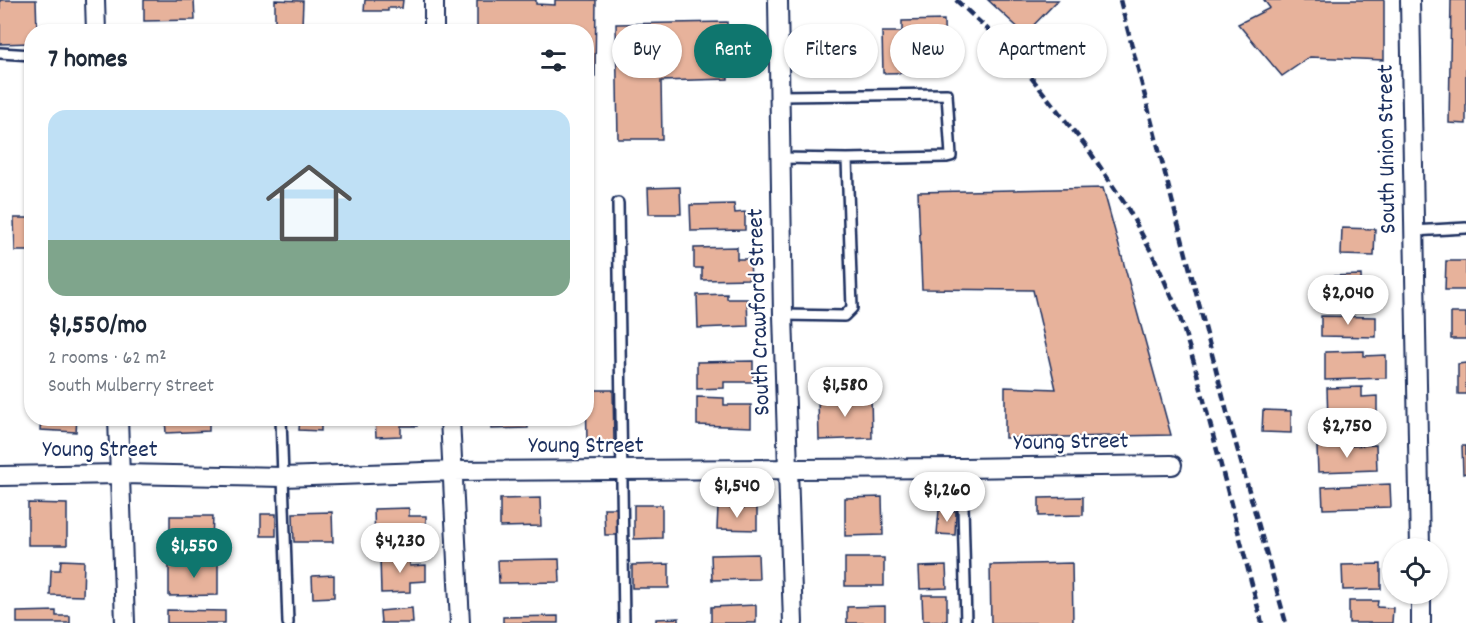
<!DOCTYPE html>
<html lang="en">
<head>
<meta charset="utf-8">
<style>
  :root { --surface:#fff; --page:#f6f6f7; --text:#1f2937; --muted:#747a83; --line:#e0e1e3; --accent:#0f766e }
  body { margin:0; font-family:Dekko,sans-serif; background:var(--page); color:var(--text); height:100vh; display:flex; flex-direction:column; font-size:22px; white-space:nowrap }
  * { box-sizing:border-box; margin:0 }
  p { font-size:20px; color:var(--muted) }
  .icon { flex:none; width:33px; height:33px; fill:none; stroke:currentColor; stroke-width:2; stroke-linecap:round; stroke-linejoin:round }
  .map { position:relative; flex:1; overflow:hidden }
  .sheet { position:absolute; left:24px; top:24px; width:570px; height:402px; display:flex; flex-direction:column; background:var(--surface); border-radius:24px; box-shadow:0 2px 4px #0004 }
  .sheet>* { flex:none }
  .hud { position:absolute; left:612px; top:24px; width:570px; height:54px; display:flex; gap:12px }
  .tools { position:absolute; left:1382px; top:538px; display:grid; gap:12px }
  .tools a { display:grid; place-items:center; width:66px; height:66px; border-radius:50%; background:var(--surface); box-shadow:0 2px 4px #0004; font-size:30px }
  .price { position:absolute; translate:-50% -51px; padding:0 14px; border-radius:21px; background:#fff; color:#222; font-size:20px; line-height:39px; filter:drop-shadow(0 2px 3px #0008) }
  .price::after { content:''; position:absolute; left:50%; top:36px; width:18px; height:14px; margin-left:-9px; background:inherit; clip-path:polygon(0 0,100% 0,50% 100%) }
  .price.selected { background:var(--accent); color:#fff }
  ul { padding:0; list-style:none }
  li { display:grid; align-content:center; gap:12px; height:318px; padding:0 24px }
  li+li { border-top:2px solid var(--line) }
  li span { display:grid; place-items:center; height:186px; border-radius:18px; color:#555 }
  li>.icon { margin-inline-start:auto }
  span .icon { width:108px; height:108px; fill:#fffc; stroke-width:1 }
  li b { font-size:26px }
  h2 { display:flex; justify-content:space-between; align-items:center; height:72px; padding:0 24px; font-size:26px }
  .chip { padding:0 21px; border-radius:27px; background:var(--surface); box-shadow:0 2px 4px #0004; font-size:21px; line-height:54px }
  .chip.selected { background:var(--accent); color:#fff }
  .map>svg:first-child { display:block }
  .building { fill:#e7b29b; stroke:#1b2f5e; stroke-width:1.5 }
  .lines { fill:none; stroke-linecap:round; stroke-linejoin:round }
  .service-casing { stroke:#1b2f5e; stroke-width:14 }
  .minor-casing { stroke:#1b2f5e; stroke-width:22 }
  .service { stroke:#fff; stroke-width:9 }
  .minor { stroke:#fff; stroke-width:18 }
  .rail { stroke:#1b2f5e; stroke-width:4.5; stroke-dasharray:9 4.5; stroke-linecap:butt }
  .labels { text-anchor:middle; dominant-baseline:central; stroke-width:4.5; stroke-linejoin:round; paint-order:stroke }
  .street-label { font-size:24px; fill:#1b2f5e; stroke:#fff }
</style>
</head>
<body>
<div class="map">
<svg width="1466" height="623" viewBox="0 0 1466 623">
  <rect width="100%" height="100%" fill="#fff"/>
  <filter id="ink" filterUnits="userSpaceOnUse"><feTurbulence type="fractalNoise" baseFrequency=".0167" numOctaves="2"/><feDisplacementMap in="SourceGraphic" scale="12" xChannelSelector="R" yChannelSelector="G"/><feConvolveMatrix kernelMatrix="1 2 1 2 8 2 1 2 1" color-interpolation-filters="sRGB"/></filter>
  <g filter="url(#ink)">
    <path class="building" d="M0,0H36L37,32H32V43L0,44Z
      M144,0H194L195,20L144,21Z
      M275,0L303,1L302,26L275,25Z
      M365,0H403L402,8H388V11H364Z
      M477,0H536V4L555,5V0H596L595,76H586V32H477Z
      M988,0H1058L1025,34Z
      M1264,0H1384V60L1310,57L1282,76L1238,24L1270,8Z
      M1451,0H1466V124L1449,123Z
      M944,20L945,72L883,73L882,32H902V21Z
      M727,22L728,79L661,81L662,139H618L616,24Z
      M680,187L681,214H649L648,188Z
      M1103,188L1171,435L1005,438V387L1056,389L1033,290L922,289L918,192Z
      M734,204L735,213L745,212V230L691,231L690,205Z
      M14,218H32V251H15Z
      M1342,228L1375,229L1374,256L1341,255Z
      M737,247V259H750L751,279L702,280V268H694V248Z
      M1446,261H1466V290H1445Z
      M1361,275L1362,307L1330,309L1329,276Z
      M727,294V299H747L748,326L698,328L697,295Z
      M1451,313H1466V339H1451Z
      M1321,316L1376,317V337L1321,336Z
      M1364,351V356L1386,355V378L1325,380V352Z
      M753,361V382H724V388L697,389V362Z
      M1466,363V394H1458V364Z
      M1362,387V397L1377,396V421L1328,422L1327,388Z
      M586,390H613L614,442H587Z
      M697,397L724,398V405H751V427L697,425Z
      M871,397L872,438L819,440L818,398Z
      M1263,410L1291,411V433L1262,432Z
      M41,418H77L76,432L40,430Z
      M165,418H209V431L166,433Z
      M250,418H273V422L251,424Z
      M300,418H321V431L299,430Z
      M375,418H416L417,426H401V436L376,437Z
      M491,418H528V428L491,429Z
      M1376,445L1377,470L1318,472L1317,447Z
      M1462,446H1466V473L1463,474Z
      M1390,484L1391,507L1323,509L1322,487Z
      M882,497L883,535L845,536V498Z
      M1083,497V515L1039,516V498Z
      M540,498L541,526L500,527V499Z
      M28,503L67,504V545H28Z
      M634,505H662V538L634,539Z
      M718,507L757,508V530L717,529Z
      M409,508V516H426V534H410V542L375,543L374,509Z
      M604,508H617L618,535H605Z
      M939,510L956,511L955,535L937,534Z
      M332,512L333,542H294L293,513Z
      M261,514H276V536H261Z
      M170,516H213L212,541H170Z
      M758,554L759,579L712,580L711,555Z
      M410,555V566L426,565V581L410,582V592L381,593L380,556Z
      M845,558H884V586H845Z
      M559,559L560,582L499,583L498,560Z
      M61,560L84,561L83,596L50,595L51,570H60Z
      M218,563V595L169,596V564Z
      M1072,563L1073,623H991L990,565Z
      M669,564V588H632V565Z
      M1381,564V589L1343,590L1342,565Z
      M946,566L947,588L920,589L919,567Z
      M334,575V597L313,598L312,576Z
      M922,595H947V621H923Z
      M1349,601H1378L1377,607L1393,608L1392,623H1349Z
      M756,605V623H711V607Z
      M885,606V623H847V607Z
      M412,608L413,623H381L380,611Z
      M167,610L225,611V623H167Z
      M56,611V616H70V623H17V612Z
      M558,616V623H503V617Z
      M679,618V623H656V619Z"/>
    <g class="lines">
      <defs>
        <path id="service" d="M0,53L32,55
          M779,96L947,94L951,156L947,157L847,159
          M780,158L847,159L852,308L844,316L783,315
          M618,203L624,623
          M1413,231L1466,228
          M281,418L288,623
          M962,468L966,623"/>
        <path id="minor" d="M95,0L96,32
          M434,0V32
          M778,0L783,315L793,623
          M1410,0L1420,549
          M118,418L125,623
          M450,418L460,623
          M0,476L121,474L283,477L452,471L962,468L1172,465
          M1421,594V623"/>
      </defs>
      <use href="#service" class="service-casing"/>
      <use href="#minor" class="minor-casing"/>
      <use href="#service" class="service"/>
      <use href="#minor" class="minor"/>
      <path class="rail" d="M956,0L1007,47L1088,149L1127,207L1153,255L1178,311L1195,366L1262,623
        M1120,0L1227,412L1286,623"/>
    </g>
  </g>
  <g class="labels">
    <g class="street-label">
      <text transform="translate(1388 149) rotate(-91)">South Union Street</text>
      <text transform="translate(760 312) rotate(-92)">South Crawford Street</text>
      <text transform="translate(1071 443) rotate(-1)">Young Street</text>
      <text x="586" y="447">Young Street</text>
      <text x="100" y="451">Young Street</text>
    </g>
  </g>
</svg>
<div class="tools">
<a><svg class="icon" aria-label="locate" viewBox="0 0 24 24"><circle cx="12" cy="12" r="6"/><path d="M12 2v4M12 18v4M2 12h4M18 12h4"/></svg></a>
</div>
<b class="price" style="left:1348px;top:326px">$2,040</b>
<b class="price" style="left:845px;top:418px">$1,580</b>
<b class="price" style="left:1347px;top:459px">$2,750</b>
<b class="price" style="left:737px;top:519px">$1,540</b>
<b class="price" style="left:947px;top:523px">$1,260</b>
<b class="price" style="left:400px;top:574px">$4,230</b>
<b class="price selected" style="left:194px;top:579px">$1,550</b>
<div class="hud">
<a class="chip">Buy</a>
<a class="chip selected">Rent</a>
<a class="chip">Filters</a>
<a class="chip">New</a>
<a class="chip">Apartment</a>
</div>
<section class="sheet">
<h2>7 homes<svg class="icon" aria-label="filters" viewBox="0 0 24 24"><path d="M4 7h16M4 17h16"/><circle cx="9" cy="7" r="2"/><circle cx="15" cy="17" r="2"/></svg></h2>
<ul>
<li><span style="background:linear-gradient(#bfe0f5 70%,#7fa58c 0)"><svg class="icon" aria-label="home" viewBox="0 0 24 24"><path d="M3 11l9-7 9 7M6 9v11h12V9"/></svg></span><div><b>$1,550/mo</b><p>2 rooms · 62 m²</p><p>South Mulberry Street</p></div></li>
</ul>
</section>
</div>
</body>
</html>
